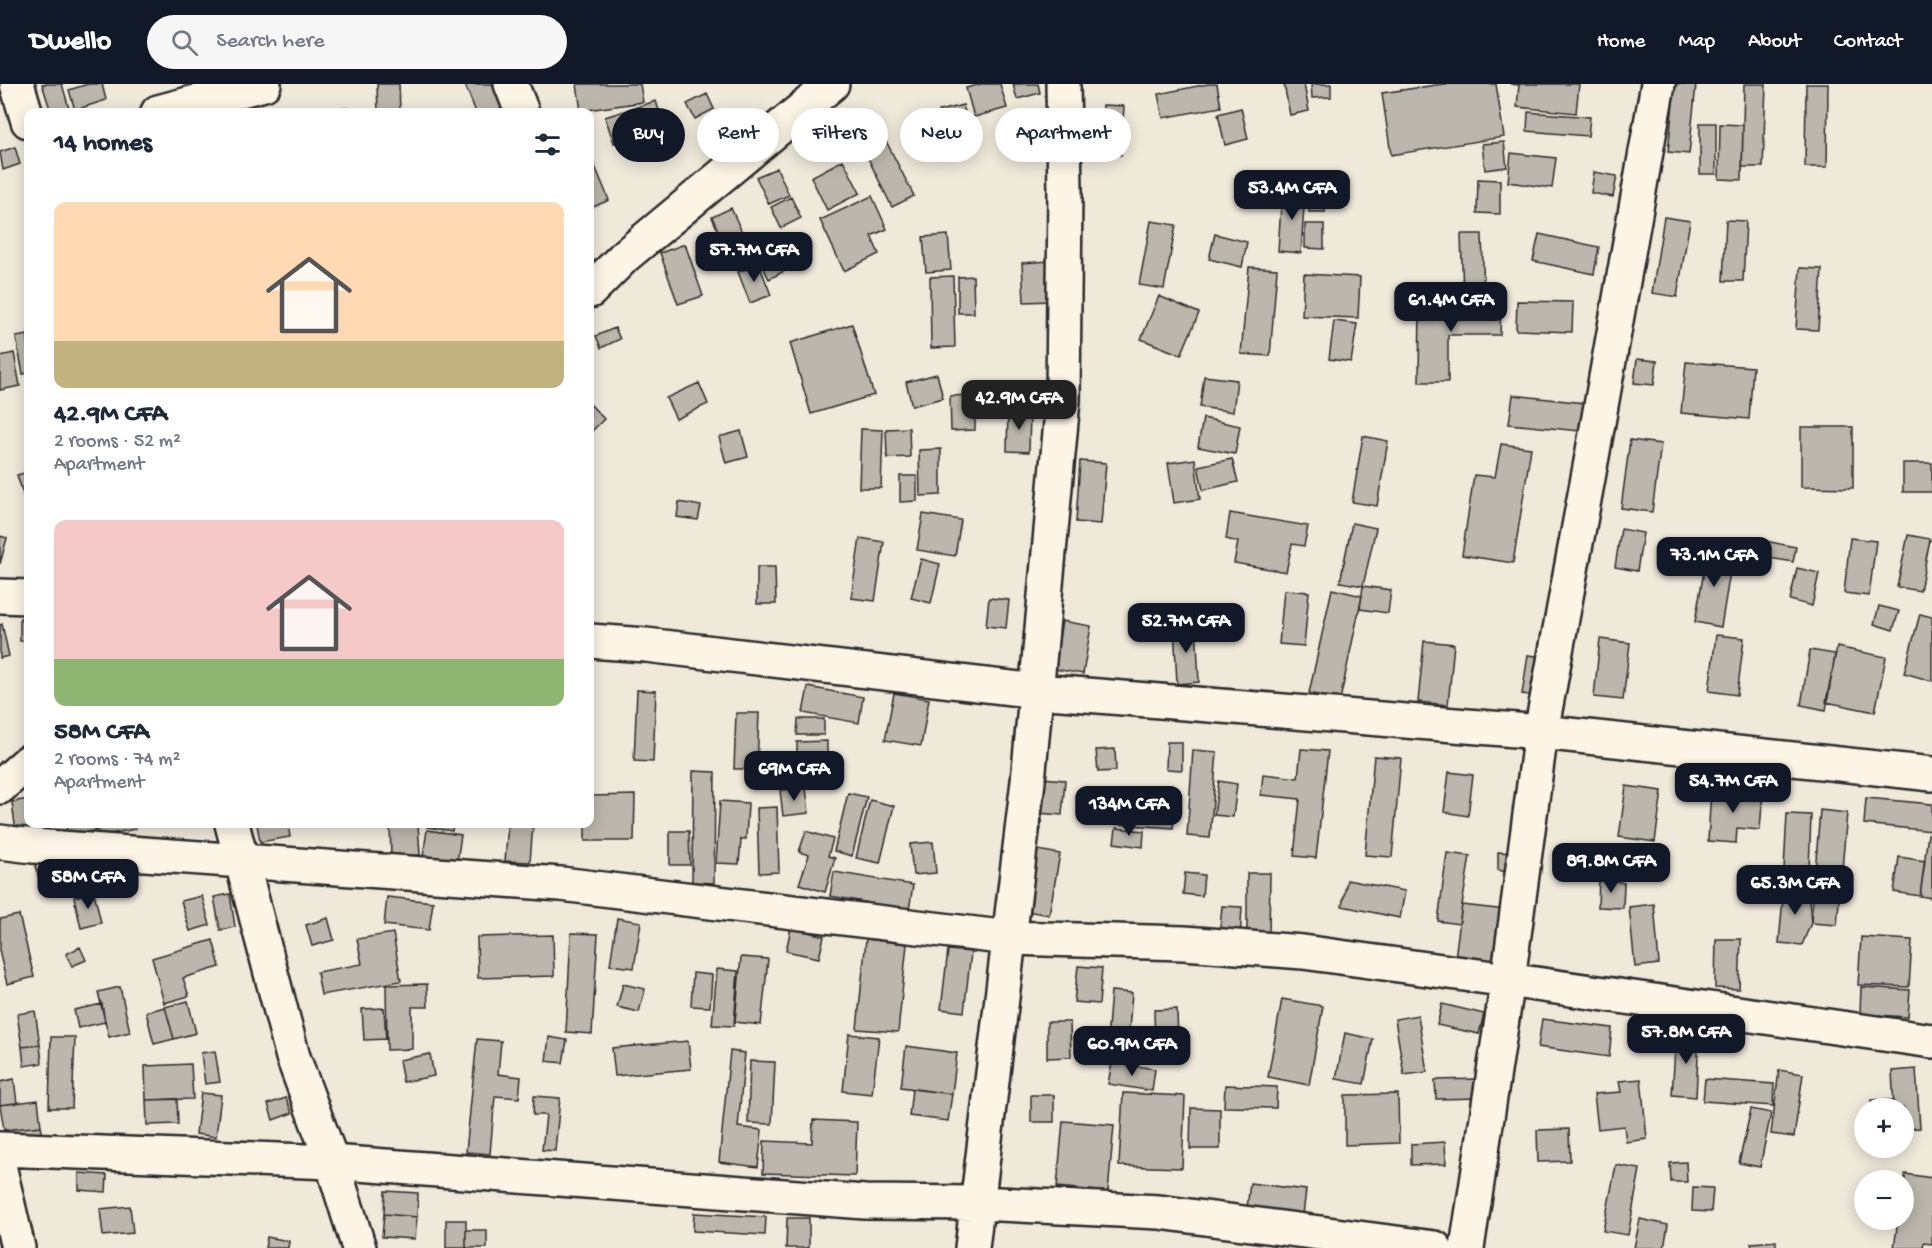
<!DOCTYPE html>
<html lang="en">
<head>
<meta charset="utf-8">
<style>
  :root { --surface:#fff; --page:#f6f6f7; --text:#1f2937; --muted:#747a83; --accent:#111827 }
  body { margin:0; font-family:"Gochi Hand",sans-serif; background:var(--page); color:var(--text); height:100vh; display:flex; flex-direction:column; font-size:22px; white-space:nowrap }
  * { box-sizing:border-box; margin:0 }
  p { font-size:20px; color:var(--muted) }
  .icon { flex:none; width:33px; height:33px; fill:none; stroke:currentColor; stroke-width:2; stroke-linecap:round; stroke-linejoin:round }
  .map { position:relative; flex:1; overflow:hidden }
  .drawer { position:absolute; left:24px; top:24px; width:570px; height:720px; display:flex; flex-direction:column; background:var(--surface); border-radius:12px; box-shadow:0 3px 15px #0003 }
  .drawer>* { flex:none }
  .guide { position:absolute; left:612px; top:24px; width:570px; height:54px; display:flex; gap:12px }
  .tools { position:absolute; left:1854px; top:1014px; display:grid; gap:12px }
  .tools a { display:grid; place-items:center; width:60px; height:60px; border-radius:50%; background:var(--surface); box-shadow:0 3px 15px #0003; font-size:30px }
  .price { position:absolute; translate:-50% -51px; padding:0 14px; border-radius:12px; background:var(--accent); color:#fff; font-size:20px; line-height:39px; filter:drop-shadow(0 2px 3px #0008) }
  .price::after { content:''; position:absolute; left:50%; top:36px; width:18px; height:14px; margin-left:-9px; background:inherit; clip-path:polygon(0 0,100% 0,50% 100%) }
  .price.selected { background:#222; color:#fff }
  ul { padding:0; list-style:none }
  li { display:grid; align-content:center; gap:12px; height:318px; padding:0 30px }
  li span { display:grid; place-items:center; height:186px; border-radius:12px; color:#555 }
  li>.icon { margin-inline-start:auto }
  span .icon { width:108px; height:108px; fill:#fffc; stroke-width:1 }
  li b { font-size:26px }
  h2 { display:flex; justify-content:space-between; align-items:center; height:72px; padding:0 30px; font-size:26px }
  .pill { padding:0 21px; border-radius:27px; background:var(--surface); box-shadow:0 3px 15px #0003; font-size:21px; line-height:54px }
  .pill.selected { background:var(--accent); color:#fff }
  header { display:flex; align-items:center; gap:36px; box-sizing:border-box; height:84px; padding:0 30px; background:var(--accent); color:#fff }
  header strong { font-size:28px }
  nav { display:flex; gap:33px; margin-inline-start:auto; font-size:21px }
  .search { width:420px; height:54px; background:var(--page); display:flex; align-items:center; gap:15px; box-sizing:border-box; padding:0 21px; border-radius:33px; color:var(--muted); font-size:22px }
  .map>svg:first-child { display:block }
  .building { fill:#bcb7ac; stroke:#2b2b2b; stroke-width:1.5 }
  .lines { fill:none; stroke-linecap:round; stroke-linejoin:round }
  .minor-casing { stroke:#2b2b2b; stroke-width:38 }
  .minor { stroke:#fcf5e5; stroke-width:33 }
</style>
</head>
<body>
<header>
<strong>Dwello</strong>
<div class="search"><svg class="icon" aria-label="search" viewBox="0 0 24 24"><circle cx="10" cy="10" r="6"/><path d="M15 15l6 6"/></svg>Search here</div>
<nav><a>Home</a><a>Map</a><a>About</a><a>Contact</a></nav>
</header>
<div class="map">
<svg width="1932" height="1164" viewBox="0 0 1932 1164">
  <rect width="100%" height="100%" fill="#efe9da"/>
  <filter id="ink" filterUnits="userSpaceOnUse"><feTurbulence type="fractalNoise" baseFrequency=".0167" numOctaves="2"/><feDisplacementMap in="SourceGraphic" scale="12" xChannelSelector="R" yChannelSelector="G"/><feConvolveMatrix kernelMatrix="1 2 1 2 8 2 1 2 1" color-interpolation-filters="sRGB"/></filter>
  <g filter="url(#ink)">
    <path class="building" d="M42,0H62L70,28H51Z
      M88,0H102L106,16L75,26L69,6Z
      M377,0H399L400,28H378Z
      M469,0H494L503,24L492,28H476L465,1Z
      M577,0H640L643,18L581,27Z
      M981,0H1000L1007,24L974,33L966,4Z
      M1013,0H1038L1040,9L1017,15Z
      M1208,0H1217L1221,23L1163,34L1158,10Z
      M1284,0H1304L1309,27L1290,31Z
      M1311,0H1331V13L1312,14Z
      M1443,0H1496L1504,53L1391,71L1382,9Z
      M1510,0H1579L1576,29L1517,23L1519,1Z
      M1675,0H1696L1689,70L1668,68Z
      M1744,0H1766L1763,83H1742Z
      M1806,0H1828L1827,83H1805Z
      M707,10L714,25L695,35L687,20Z
      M656,17L664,42L614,59L605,33Z
      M963,21L972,54L947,60L939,27Z
      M1103,21L1124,22L1121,71L1100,70Z
      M347,24L348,28H288V25Z
      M1241,24L1248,55L1225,61L1218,30Z
      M1528,28L1590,33L1588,52L1527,47Z
      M1700,39H1716V90H1700Z
      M1720,40L1743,41L1742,96L1719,95Z
      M886,57L914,112L892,123L865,68Z
      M1504,58L1507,83L1485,86L1482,60Z
      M15,63L20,80L3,86L0,68Z
      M1511,69L1556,74L1552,104L1508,98Z
      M590,70L609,116L591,124L590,120Z
      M843,76L860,109L827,126L811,93Z
      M777,84L789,111L769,120L756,93Z
      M1594,88L1617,92L1613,113L1591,109Z
      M1478,95L1500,96V130L1477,129Z
      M1309,98H1325V128H1309Z
      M1282,106L1305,107L1301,169L1278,167Z
      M872,112L887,145L871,152L879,170L844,187L820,136Z
      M791,113L801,134L781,144L771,123Z
      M731,124L755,177L735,185L712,133Z
      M1664,133L1690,137L1677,213L1652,209Z
      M1726,136L1746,137L1743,197H1723Z
      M1151,137L1176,141L1164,205L1139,201Z
      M1305,140H1324V165L1305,164Z
      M1215,150L1247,158L1242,183L1209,175Z
      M1461,150H1482L1484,211L1463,212Z
      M1539,150L1599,163L1594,190L1533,177Z
      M948,151L951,186L926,188L923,153Z
      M685,160L703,212L678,220L660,169Z
      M788,160L798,180L769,195L759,174Z
      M1050,177L1052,217L1024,218L1022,179Z
      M759,180L771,211L750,219L738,188Z
      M1249,183L1277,185L1270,272L1241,270Z
      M1800,184L1822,185L1818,246L1796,245Z
      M1304,190L1360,193L1358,234L1302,232Z
      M953,192L955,263L931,264L930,193Z
      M973,192L974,229H958V193Z
      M1159,212L1199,229L1181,271L1141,255Z
      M1517,217L1573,218L1572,248L1516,246Z
      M1420,220H1501L1500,251H1448V298H1419Z
      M1334,237L1357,240L1351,278L1329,275Z
      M852,240L874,311L811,330L790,259Z
      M615,244L620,255L601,264L596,252Z
      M28,251V289L23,290L16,253Z
      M14,269L20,302L0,306V272Z
      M1637,275L1657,277L1654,301L1634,299Z
      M1686,278L1753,283L1749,335L1681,329Z
      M937,290L943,314L912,322L906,298Z
      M1204,292L1237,296L1233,328L1200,323Z
      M699,299L708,320L676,335L666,314Z
      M975,311V346L951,347L950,312Z
      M1513,311L1584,319L1580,347L1509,340Z
      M590,320L604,335L590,349Z
      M1008,327H1030L1029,368L1007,367Z
      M1203,334L1240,342L1235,370L1198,363Z
      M1801,343H1853V404L1801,403Z
      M909,344L910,373L887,374L886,345Z
      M861,345L883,346L881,404H859Z
      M741,347L748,373L726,379L719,353Z
      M1363,352L1388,357L1377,422L1352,418Z
      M1630,356L1661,360L1652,428L1621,424Z
      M1501,360L1531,364L1513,479L1462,471L1474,391L1495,393Z
      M941,365V411L920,412L919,366Z
      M1195,375L1200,415L1174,419L1168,379Z
      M1232,375L1238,398L1203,406L1198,382Z
      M1080,377L1106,379L1101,440L1076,438Z
      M1903,379H1932V408H1903Z
      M28,388V419L26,420L17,391Z
      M900,392H917V417L900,418Z
      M679,418L701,422L698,436L677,433Z
      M1230,429L1308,442L1304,462L1292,460L1286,488L1234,479L1238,458L1226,455Z
      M923,430L961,436L955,472L917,466Z
      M1352,439L1376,444L1363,502L1340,498Z
      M1621,445L1643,449L1637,487L1615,483Z
      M1908,451L1930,455L1920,507L1897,503Z
      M0,452L7,454L0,480Z
      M860,454L884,458L875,517L851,514Z
      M1850,454L1876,457L1869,512L1844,509Z
      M1765,457L1796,463L1793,478L1763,473Z
      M1708,464L1733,469L1721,543L1695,538Z
      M921,475L940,480L931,519L911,514Z
      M757,483H775L776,520H757Z
      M1797,484L1819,489L1812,522L1790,516Z
      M1363,502L1391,506L1388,529L1360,525Z
      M1332,505L1362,512L1340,616L1309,609Z
      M1284,506L1309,508L1304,562L1279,560Z
      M989,514L1009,516L1006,544L986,542Z
      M1879,522L1899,527L1893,546L1874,540Z
      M1920,530L1932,533V597L1904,589Z
      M20,534H28V557H20Z
      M1062,537L1091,542L1083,590L1054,585Z
      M2,540L9,572L0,574V541Z
      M1196,540L1199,598L1177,600L1174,541Z
      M1716,551L1744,554L1737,611L1709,607Z
      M1600,555L1630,559L1623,616L1594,613Z
      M1424,557L1454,560L1448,621L1418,618Z
      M1837,563L1886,573L1875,628L1826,618Z
      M1810,566L1835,570L1826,626L1801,621Z
      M1528,571L1552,574L1546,613L1522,610Z
      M808,603L863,613L859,639L803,629Z
      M637,606L656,607L653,678L634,677Z
      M894,609L929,615L921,662L885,656Z
      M736,629H759L757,685H734Z
      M798,635H824V651H797Z
      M827,657V674L797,675V658Z
      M1167,658H1182V686L1166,685Z
      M1115,665L1116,687L1098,688L1096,666Z
      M1301,665L1328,667L1316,774L1294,772L1300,715L1261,711L1263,690L1298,694Z
      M1193,666L1217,668L1210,754L1187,752Z
      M1374,672L1401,674L1392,773L1365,771Z
      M693,687L715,688L714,799L692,798Z
      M1449,688L1473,691L1468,732L1444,728Z
      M1041,694L1065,696L1062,731L1038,729Z
      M1219,697L1237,700L1233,733L1214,731Z
      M1626,702L1662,707L1655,758L1619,753Z
      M806,704L809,729L783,732L780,706Z
      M1711,705L1763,708L1760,746L1737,744L1736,759L1708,757Z
      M848,709L867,713L852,772L834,767Z
      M635,711L634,757H585V740H590V712Z
      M1866,714L1932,720V747L1864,740Z
      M28,715V740H31L32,746L16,748L12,718Z
      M1114,715L1176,719L1173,744L1113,740Z
      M870,716L894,722L880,779L856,774Z
      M720,717L748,719L746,755H741L739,780L716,779Z
      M777,723L779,788L759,789L757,724Z
      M1820,726L1847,729L1837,841L1811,839Z
      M1787,730L1811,731L1809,786L1784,785Z
      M66,740H135L136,745L99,752L98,746L67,752Z
      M257,740H288L290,753L260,758Z
      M390,740H418L420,771L391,772Z
      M427,740H453L452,747L427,743Z
      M508,740H533L530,778L505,777Z
      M1116,744L1144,747L1143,763L1114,759Z
      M427,746L461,751L457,778L423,773Z
      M670,747H689L690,781H670Z
      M806,747L833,755L828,772L835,774L825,808L799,800L809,771L799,768Z
      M1928,750H1932V814L1920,812Z
      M933,758L936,789L913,791L910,760Z
      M1038,766L1060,770L1049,831L1026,827Z
      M1498,768L1515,769L1514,790L1498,786Z
      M1447,769L1470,772L1459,840L1438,837Z
      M1899,773L1925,777L1920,812L1894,808Z
      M50,777L57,803L43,807L35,782Z
      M834,788L913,801L909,826L830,812Z
      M1185,789L1204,791L1202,812L1183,810Z
      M1247,789H1270L1269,851H1247Z
      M1599,793L1624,799L1623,824L1598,823Z
      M1347,796L1405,807L1400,834L1342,822Z
      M1784,802L1808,804L1811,839L1802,861L1779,859Z
      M94,808L101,839L81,844L74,813Z
      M230,810L235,843L220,846L214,813Z
      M202,812L210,841L190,847L181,817Z
      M387,813L433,818L429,846L384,841Z
      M1654,820L1659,880L1635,883L1629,823Z
      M1462,821L1506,826L1498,880L1455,874Z
      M1222,822L1242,823L1240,855L1219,854Z
      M19,831L34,893L7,900L0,871V835Z
      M328,834L334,856L312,862L306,841Z
      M617,834L641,838L634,884L610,881Z
      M791,844L824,852L819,874L786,867Z
      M393,849L401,897L321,911L317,888L362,880L357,855Z
      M571,849L598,850L592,950L566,948Z
      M553,851L554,892L478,894L477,853Z
      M1861,853L1912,856L1909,903L1858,901Z
      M866,855L907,860L898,948L857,945Z
      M1716,855H1741L1739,905L1715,904Z
      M213,856L220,883L183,894L189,912L164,919L152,874Z
      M80,863L86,876L72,882L66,870Z
      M948,866L971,868L964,928L941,925Z
      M741,873L768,875L761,941L735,938Z
      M1078,882L1102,884L1099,920L1074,918Z
      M717,885L738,887L734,942L712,941Z
      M693,889L712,891L710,923L691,922Z
      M427,900L428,923H412V965L387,966L386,901Z
      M623,900L645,905L639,928L617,923Z
      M120,903L130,948L109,953L98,908Z
      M1861,903L1910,906L1908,933L1860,930Z
      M1111,907L1132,909L1128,958L1107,957Z
      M1282,915L1323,922L1309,1001L1268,993Z
      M188,917L196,949L174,955L165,923Z
      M102,920L105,938L78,944L74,926Z
      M1442,920L1484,930L1479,950L1437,941Z
      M165,923L174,955L154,960L146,928Z
      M384,924L386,955L364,956L362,925Z
      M1177,925L1178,963L1155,964L1154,926Z
      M35,927L40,961L22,963L17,930Z
      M1418,931L1427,988L1404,991L1395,935Z
      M1542,935L1612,944L1609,973L1538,963Z
      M1047,938H1070L1071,973L1047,974Z
      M1345,949L1373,955L1364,1000L1336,995Z
      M849,950L879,953L872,1010L843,1007Z
      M1676,950L1699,951L1696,1013L1672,1011Z
      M51,953H75L72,1024H49Z
      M549,953L567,956L563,979L546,977Z
      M477,955L501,957L498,990L521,993L519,1014L495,1012L490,1070L466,1068Z
      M688,957L691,985L615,992L612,964Z
      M40,961L42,979L24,982L22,963Z
      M906,962L957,969L952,1010L901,1003Z
      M215,967L220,998L205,1000L201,969Z
      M730,967L745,969L738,1043L762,1046L758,1083L719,1078Z
      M430,970L434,992L403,998L399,976Z
      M750,977L775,978L772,1040L748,1039Z
      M1112,978L1155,985L1152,1007L1108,1000Z
      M191,980L193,1015L146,1016L145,982Z
      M1916,985L1920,1044L1904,1045V1024H1894L1892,987Z
      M1779,986L1803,990L1794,1053L1771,1050Z
      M14,995L17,1019L0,1021V998Z
      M1480,995L1481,1014L1436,1015L1435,996Z
      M1641,995L1647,1055L1626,1058L1624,1042L1598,1045L1594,1010L1621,1008L1619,997Z
      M1705,995L1774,1000L1773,1022L1703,1017Z
      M1225,1001L1277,1003L1276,1024L1224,1023Z
      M912,1005L952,1010L948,1037L909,1032Z
      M201,1009L221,1011L216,1053L196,1050Z
      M1123,1009L1185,1012L1182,1084L1119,1082Z
      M1398,1010L1399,1059L1345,1061V1011Z
      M1031,1011H1054V1038H1031Z
      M534,1012L560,1014L555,1067L542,1066L546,1031H533Z
      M286,1014L292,1029L273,1036L268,1020Z
      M177,1015L178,1040L147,1041L146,1016Z
      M38,1016L41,1042L4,1046L0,1021Z
      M1871,1016H1893V1024H1871Z
      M1191,1024L1220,1025V1065H1190Z
      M1751,1025L1771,1029L1760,1083L1739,1079Z
      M813,1036L857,1038L855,1092L763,1089L764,1057L812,1059Z
      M1063,1037L1114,1041L1108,1108L1057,1103Z
      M41,1042L43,1053L5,1058L4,1046Z
      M1569,1045L1570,1077L1538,1078L1537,1046Z
      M1445,1058L1446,1080L1411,1081V1060Z
      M1686,1078L1687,1098H1671L1670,1079Z
      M1616,1081L1640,1085L1628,1151L1603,1147Z
      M79,1089L107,1091L106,1108L79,1106Z
      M1905,1090L1932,1094V1160L1924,1159L1923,1164H1894L1898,1136H1904Z
      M1250,1099L1306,1106L1303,1131L1247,1124Z
      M1693,1103L1713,1104L1711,1128L1692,1127Z
      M385,1107L418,1109L417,1133L384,1130Z
      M130,1122L133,1149L103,1152L100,1125Z
      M694,1129L766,1133L765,1151L693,1147Z
      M384,1130L417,1133L415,1155L382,1153Z
      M787,1134H809V1164H786Z
      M1640,1135L1668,1141L1664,1164H1634Z
      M446,1136H466V1164H446Z
      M466,1146H487V1164H466Z
      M267,1153L289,1157L288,1164H265Z
      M1776,1157V1164H1752L1751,1159Z"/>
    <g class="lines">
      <defs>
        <path id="minor" d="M17,0L28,37
          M511,0L522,28
          M158,28L264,0
          M590,207L625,172L832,0
          M0,512L28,513
          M590,557L646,561L1037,607L1541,648L1932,690
          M0,703L28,678
          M232,740L293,973L332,1078L359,1164
          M0,758L33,762L561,800L1009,854L1184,859L1303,868L1508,896L1932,957
          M0,1065L332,1078L865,1118L978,1119L1159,1128L1435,1164
          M0,1086L18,1164
          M972,1164L1028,697L1063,316L1065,106L1063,0
          M1467,1164L1508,896L1541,648L1593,367L1658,0"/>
      </defs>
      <use href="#minor" class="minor-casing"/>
      <use href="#minor" class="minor"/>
    </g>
  </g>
</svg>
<div class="tools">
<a>+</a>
<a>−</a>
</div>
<b class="price" style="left:1292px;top:137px">53.4M CFA</b>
<b class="price" style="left:754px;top:199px">57.7M CFA</b>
<b class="price" style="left:1451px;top:249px">61.4M CFA</b>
<b class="price selected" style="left:1019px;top:347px">42.9M CFA</b>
<b class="price" style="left:1714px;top:504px">73.1M CFA</b>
<b class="price" style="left:1186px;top:570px">52.7M CFA</b>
<b class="price" style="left:794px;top:718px">69M CFA</b>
<b class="price" style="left:1733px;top:730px">54.7M CFA</b>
<b class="price" style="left:1129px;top:753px">134M CFA</b>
<b class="price" style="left:1611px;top:810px">89.8M CFA</b>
<b class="price" style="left:88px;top:826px">58M CFA</b>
<b class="price" style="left:1795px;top:832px">65.3M CFA</b>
<b class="price" style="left:1686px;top:981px">57.8M CFA</b>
<b class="price" style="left:1132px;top:993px">60.9M CFA</b>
<div class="guide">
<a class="pill selected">Buy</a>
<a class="pill">Rent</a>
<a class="pill">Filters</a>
<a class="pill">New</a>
<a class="pill">Apartment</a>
</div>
<section class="drawer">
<h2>14 homes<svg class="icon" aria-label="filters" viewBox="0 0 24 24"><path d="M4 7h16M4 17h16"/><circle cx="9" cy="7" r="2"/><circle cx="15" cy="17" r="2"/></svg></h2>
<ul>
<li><span style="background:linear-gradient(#ffd9b3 75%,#c2b280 0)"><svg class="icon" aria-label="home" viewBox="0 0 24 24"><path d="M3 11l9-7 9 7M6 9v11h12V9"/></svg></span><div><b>42.9M CFA</b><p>2 rooms · 52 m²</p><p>Apartment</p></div></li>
<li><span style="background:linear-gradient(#f6c9c9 75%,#8fb573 0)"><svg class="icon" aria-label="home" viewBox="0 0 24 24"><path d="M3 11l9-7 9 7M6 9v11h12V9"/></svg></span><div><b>58M CFA</b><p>2 rooms · 74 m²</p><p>Apartment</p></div></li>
</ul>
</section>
</div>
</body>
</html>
